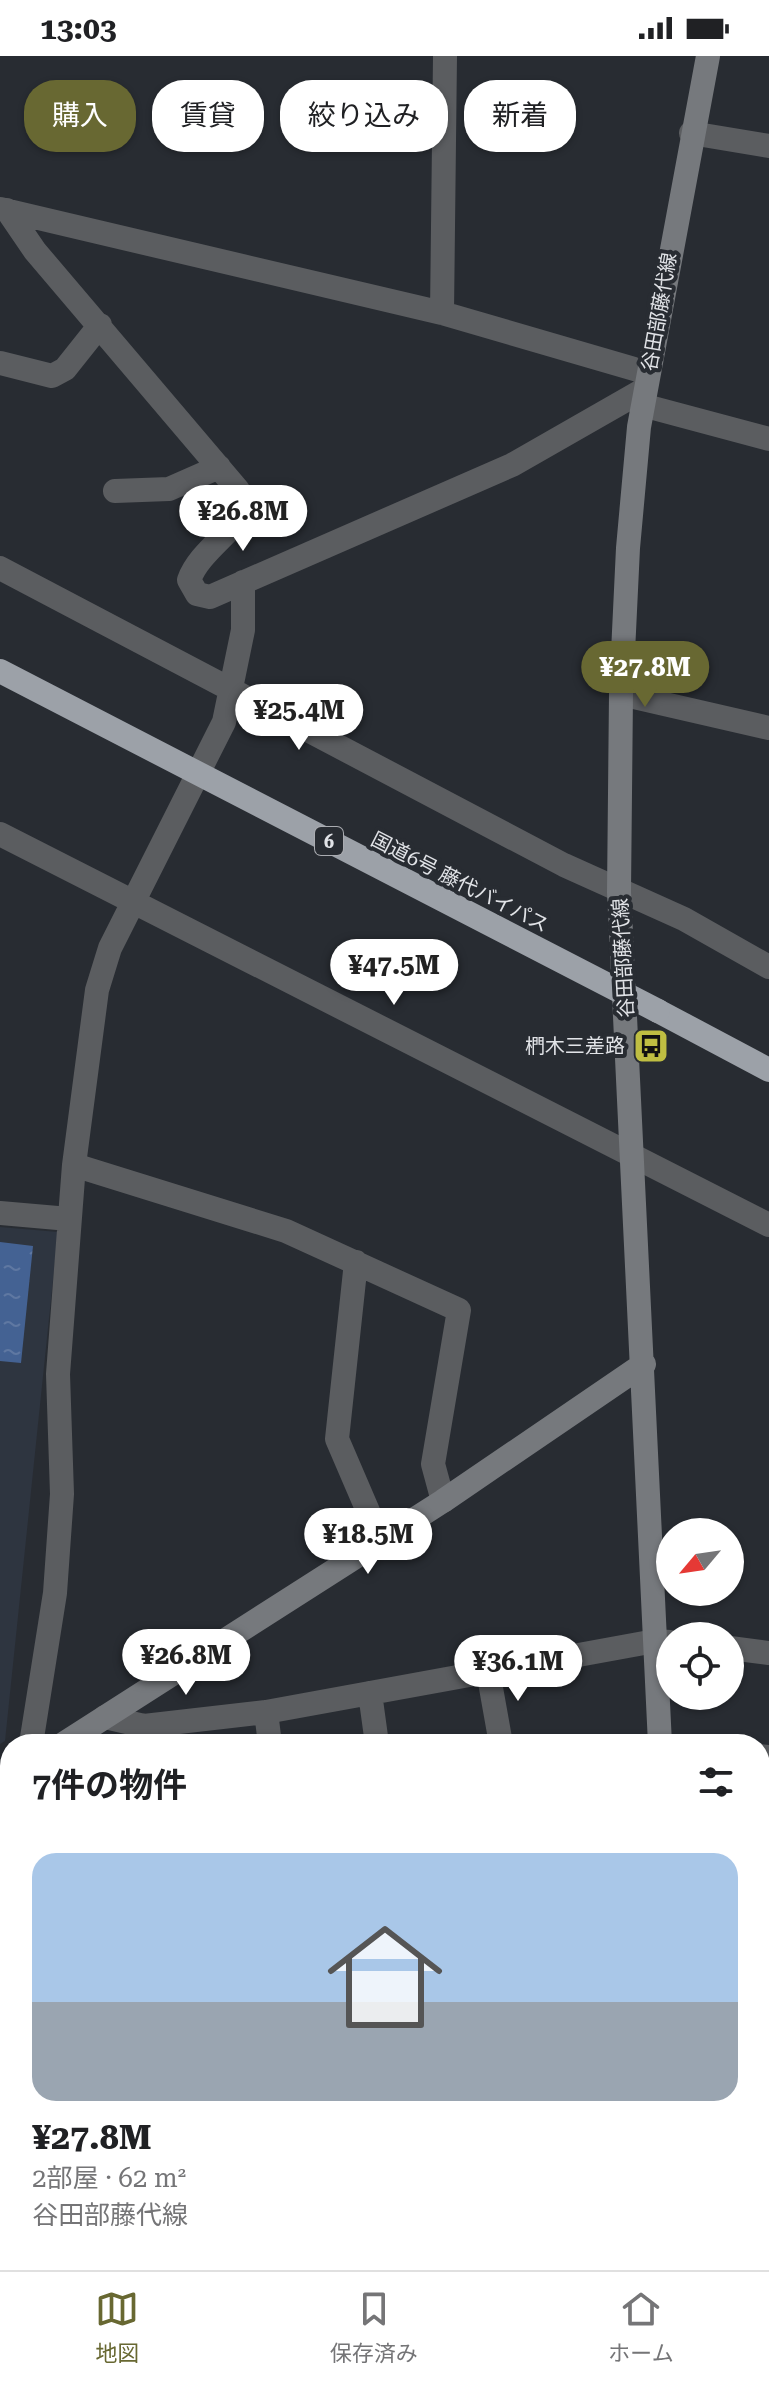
<!DOCTYPE html>
<html lang="ja">
<head>
<meta charset="utf-8">
<style>
  :root { --surface:#fff; --page:#f2f2f2; --text:#202124; --muted:#757577; --line:#e0e0e0; --accent:#686832 }
  body { margin:0; font-family:"Roboto Serif","Noto Sans JP",serif; background:var(--page); color:var(--text); height:100vh; display:flex; flex-direction:column; font-size:30px; white-space:nowrap }
  * { box-sizing:border-box; margin:0 }
  p { font-size:26px; color:var(--muted) }
  .icon { flex:none; width:44px; height:44px; fill:none; stroke:currentColor; stroke-width:2; stroke-linecap:round; stroke-linejoin:round }
  .map { position:relative; flex:1; overflow:hidden }
  .side { position:absolute; left:0px; top:1678px; width:770px; height:536px; display:flex; flex-direction:column; background:var(--surface); border-radius:32px 32px 0 0; box-shadow:0 2px 6px #0004 }
  .side>* { flex:none }
  .guide { position:absolute; left:24px; top:24px; width:722px; height:72px; display:flex; gap:16px }
  .needle { width:52px; rotate:241deg }
  .controls { position:absolute; left:656px; top:1462px; display:grid; gap:16px }
  .controls a { display:grid; place-items:center; width:88px; height:88px; border-radius:50%; background:var(--surface); box-shadow:0 2px 6px #0004; font-size:40px }
  .price { position:absolute; translate:-50% -68px; padding:0 18px; border-radius:28px; background:#fff; color:#222; font-size:26px; line-height:52px; filter:drop-shadow(0 2px 4px #0008) }
  .price::after { content:''; position:absolute; left:50%; top:48px; width:24px; height:18px; margin-left:-12px; background:inherit; clip-path:polygon(0 0,100% 0,50% 100%) }
  .price.on { background:var(--accent); color:#fff }
  ul { padding:0; list-style:none }
  li { display:grid; align-content:center; gap:16px; height:424px; padding:0 32px }
  li span { display:grid; place-items:center; height:248px; border-radius:24px; color:#555 }
  li>.icon { margin-inline-start:auto }
  span .icon { width:144px; height:144px; fill:#fffc; stroke-width:1 }
  li b { font-size:34px }
  h2 { display:flex; justify-content:space-between; align-items:center; height:96px; padding:0 32px; font-size:34px }
  .tag { padding:0 28px; border-radius:32px; background:var(--surface); box-shadow:0 2px 6px #0004; font-size:28px; line-height:72px }
  .tag.on { background:var(--accent); color:#fff }
  .status { display:flex; justify-content:space-between; align-items:center; height:56px; padding:0 40px; background:var(--surface); direction:ltr }
  .status svg { height:22px; fill:currentColor }
  .tab-bar { display:flex; justify-content:space-around; align-items:center; height:112px; border-top:2px solid var(--line); background:var(--surface); font-size:22px; color:var(--muted) }
  .tab-bar a { display:grid; justify-items:center; gap:4px }
  .tab-bar .on { color:var(--accent) }
  .map>svg:first-child { display:block }
  .built { fill:#2e3540 }
  .water { fill:url(#water-ripples) }
  .lines { fill:none; stroke-linecap:round; stroke-linejoin:round }
  .street { stroke:#5b5d60; stroke-width:24 }
  .secondary { stroke:#76797d; stroke-width:24 }
  .highway { stroke:#9ca1a8; stroke-width:24 }
  .highway-bridge { stroke:#9ca1a8; stroke-width:24 }
  .labels { text-anchor:middle; dominant-baseline:central; stroke-width:8; stroke-linejoin:round; paint-order:stroke }
  .shield { fill:#282c32; stroke:#aaacb1; stroke-width:2 }
  .shield-label { font-size:18px; font-weight:bold; fill:#e1e3e7 }
  .street-label { font-size:20px; fill:#e1e3e7; stroke:#282c32 }
  .poi-label { font-size:20px; fill:#e1e3e7; stroke:#282c32; text-anchor:end }
</style>
</head>
<body>
<div class="status"><b>13:03</b><svg viewBox="0 0 49 12"><path d="M0 12V9h3v3zM5 12V6h3v6zM10 12V3h3v9zM15 12V0h3v12zM26 1h20v11H26zM47 4h2v5h-2z"/></svg></div>
<div class="map">
<svg width="769" height="2214" viewBox="0 0 769 2214">
  <defs>
    <pattern id="water-ripples" width="26" height="14" patternUnits="userSpaceOnUse" patternTransform="scale(2)"><rect width="26" height="14" fill="#446293"/><path d="M2 4q2-2 4 0t4 0M15 11q2-2 4 0t4 0" fill="none" stroke="#5f78a2"/></pattern>
  </defs>
  <rect width="100%" height="100%" fill="#282c32"/>
  <path class="built" d="M0,1171L58,1176L5,1685L0,1688Z"/>
  <path class="water" d="M0,1186L33,1190L21,1307L0,1305Z"/>
  <g class="lines">
    <path class="street" d="M691,77L769,90
      M0,153L442,257L648,317
      M7,154L35,195L238,434L242,459C226,481 198,499 189,524L197,538L210,541L512,409L645,333
      M442,257L445,0
      M0,307L52,320L65,313L100,269
      M642,349L769,383
      M115,435L169,433L219,411
      M0,512L564,809L684,863L769,911
      M621,638L769,672
      M0,778L769,1169
      M74,1109L286,1175L459,1254L433,1408L443,1445
      M0,1157L69,1163
      M356,1206L337,1383L380,1483
      M730,1592L769,1597
      M488,1615L501,1688
      M370,1637L377,1688
      M266,1656L270,1688
      M105,1661L144,1670L266,1656L655,1585L670,1586
      M31,1688L55,1537L62,1438L58,1318L74,1109L97,934L110,892L224,666L243,574V526
      M760,1700L769,1701
      M0,1931L10,1865
      M251,2204L253,2214
      M339,2204L341,2214
      M482,2204L483,2214"/>
    <path class="secondary" d="M63,1688L443,1445L644,1308
      M660,1688L619,836L621,638L628,492L639,371L708,0
      M0,1728L10,1722
      M686,2204V2214"/>
    <path class="highway" d="M658,955L769,1014"/>
    <path class="highway-bridge" d="M0,615L658,955"/>
  </g>
  <defs>
    <symbol id="bus-square" viewBox="-11 -11 22 22"><rect x="-9" y="-9" width="18" height="18" rx="4" fill="#bfbe42" stroke="#282c32"/><path d="M-5-6H5V4H4V6H2V4H-2V6H-4V4H-5ZM-3.5-4V0h7V-4ZM-3.5 1.2v1.5H-2V1.2ZM2 1.2v1.5H3.5V1.2Z" fill="#111"/></symbol>
  </defs>
  <g fill-rule="evenodd">
    <use href="#bus-square" x="631" y="970" width="40" height="40"/>
  </g>
  <g class="labels">
    <rect class="shield" x="315" y="771" width="28" height="28" rx="6"/>
    <g class="shield-label">
      <text x="329" y="785">6</text>
    </g>
    <g class="street-label">
      <text transform="translate(659 256) rotate(-80)">谷田部藤代線</text>
      <text transform="translate(460 826) rotate(27)">国道6号 藤代バイパス</text>
      <text transform="translate(623 902) rotate(-93)">谷田部藤代線</text>
    </g>
    <g class="poi-label">
      <text x="625" y="990">椚木三差路</text>
    </g>
  </g>
</svg>
<div class="controls">
<a><svg class="needle" viewBox="-14 -14 28 28"><path d="M0-13l5 13h-10z" fill="#e53935"/><path d="M0 13l5-13h-10z" fill="#757577"/></svg></a>
<a><svg class="icon" aria-label="locate" viewBox="0 0 24 24"><circle cx="12" cy="12" r="6"/><path d="M12 2v4M12 18v4M2 12h4M18 12h4"/></svg></a>
</div>
<b class="price" style="left:243px;top:497px">¥26.8M</b>
<b class="price on" style="left:645px;top:653px">¥27.8M</b>
<b class="price" style="left:299px;top:696px">¥25.4M</b>
<b class="price" style="left:394px;top:951px">¥47.5M</b>
<b class="price" style="left:368px;top:1520px">¥18.5M</b>
<b class="price" style="left:186px;top:1641px">¥26.8M</b>
<b class="price" style="left:518px;top:1647px">¥36.1M</b>
<div class="guide">
<a class="tag on">購入</a>
<a class="tag">賃貸</a>
<a class="tag">絞り込み</a>
<a class="tag">新着</a>
</div>
<section class="side">
<h2>7件の物件<svg class="icon" aria-label="filters" viewBox="0 0 24 24"><path d="M4 7h16M4 17h16"/><circle cx="9" cy="7" r="2"/><circle cx="15" cy="17" r="2"/></svg></h2>
<ul>
<li><span style="background:linear-gradient(#a9c7e8 60%,#9aa5b1 0)"><svg class="icon" aria-label="home" viewBox="0 0 24 24"><path d="M3 11l9-7 9 7M6 9v11h12V9"/></svg></span><div><b>¥27.8M</b><p>2部屋 · 62 m²</p><p>谷田部藤代線</p></div></li>
</ul>
</section>
</div>
<nav class="tab-bar">
<a class="on"><svg class="icon" aria-label="map" viewBox="0 0 24 24"><path d="M3 6l6-2 6 2 6-2v14l-6 2-6-2-6 2zM9 4v14M15 6v14"/></svg>地図</a>
<a><svg class="icon" aria-label="saved" viewBox="0 0 24 24"><path d="M7 4h10v16l-5-4-5 4z"/></svg>保存済み</a>
<a><svg class="icon" aria-label="home" viewBox="0 0 24 24"><path d="M3 11l9-7 9 7M6 9v11h12V9"/></svg>ホーム</a>
</nav>
</body>
</html>
